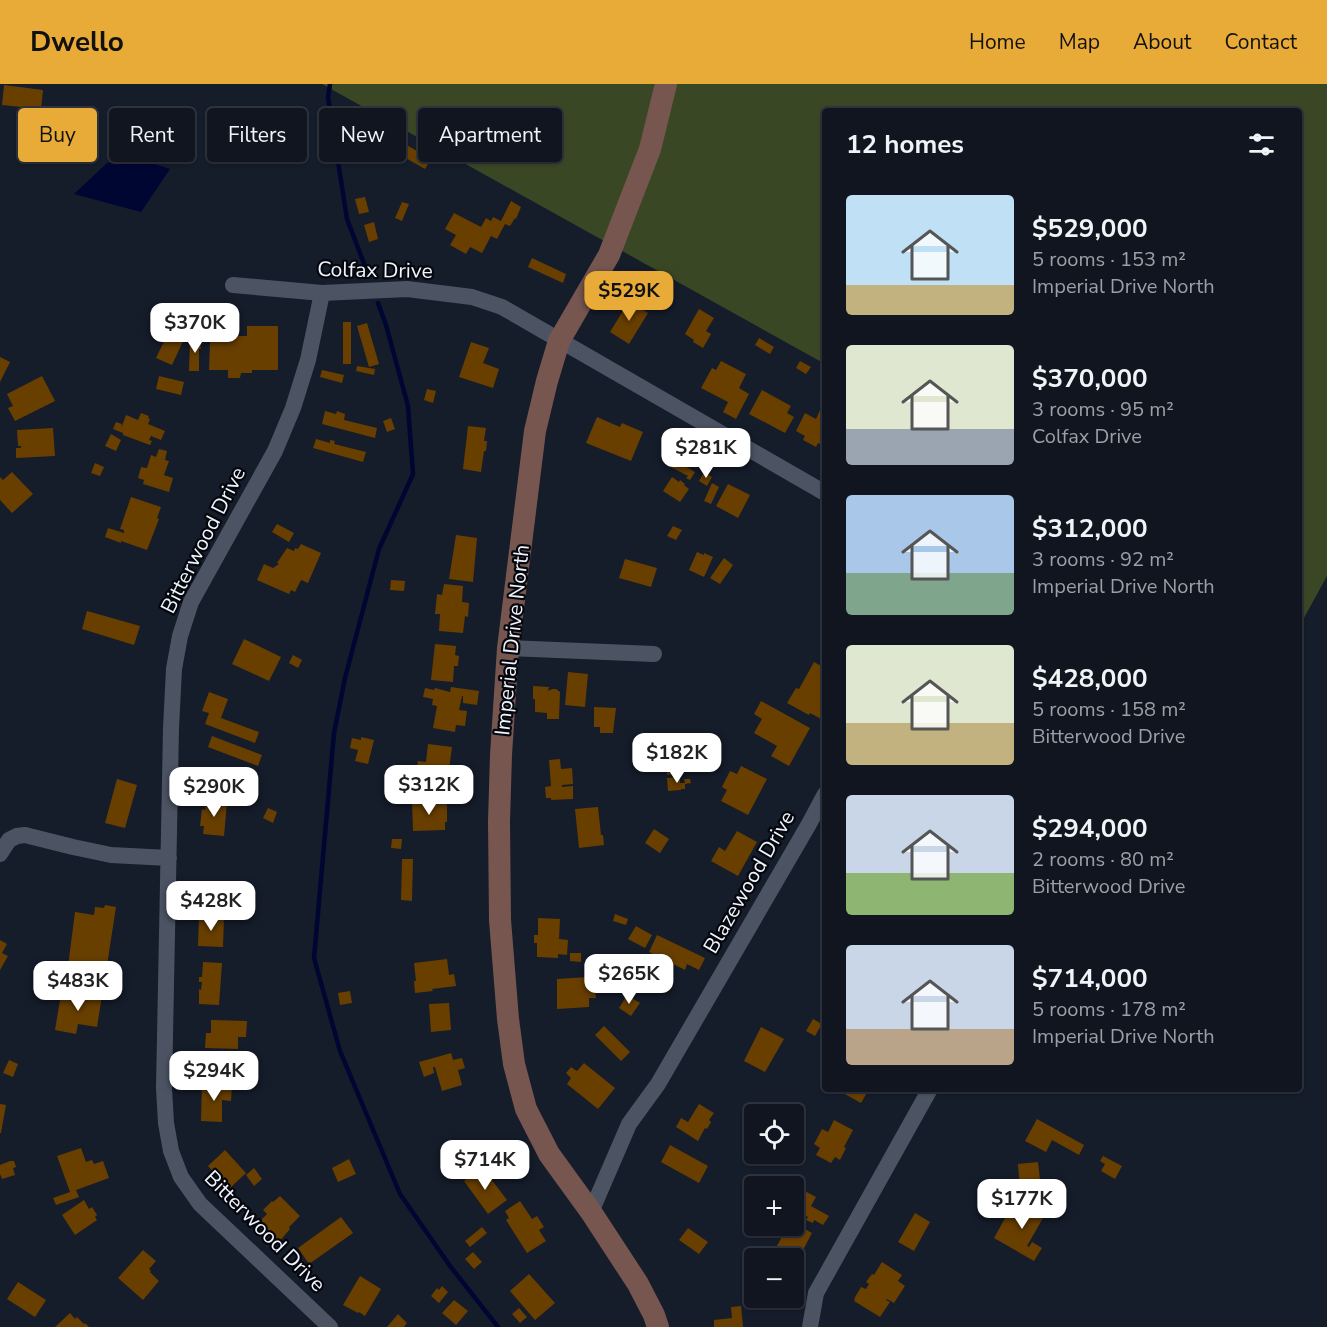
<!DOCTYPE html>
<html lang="en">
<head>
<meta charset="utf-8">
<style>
  :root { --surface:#101520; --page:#1e222d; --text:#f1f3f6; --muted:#9c9fa5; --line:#30343e; --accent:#e8ab37 }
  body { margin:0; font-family:"Nunito Sans",sans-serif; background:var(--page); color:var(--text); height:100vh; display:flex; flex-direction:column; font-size:22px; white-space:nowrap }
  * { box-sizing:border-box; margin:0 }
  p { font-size:20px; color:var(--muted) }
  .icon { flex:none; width:33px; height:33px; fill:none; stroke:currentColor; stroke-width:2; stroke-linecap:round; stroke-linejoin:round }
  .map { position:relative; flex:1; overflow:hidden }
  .details { position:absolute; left:822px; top:24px; width:480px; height:984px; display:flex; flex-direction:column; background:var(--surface); border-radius:6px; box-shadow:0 2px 4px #0004,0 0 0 2px var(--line) }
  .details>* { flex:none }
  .hud { position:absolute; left:18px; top:24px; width:570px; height:54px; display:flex; gap:12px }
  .tools { position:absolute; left:744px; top:1020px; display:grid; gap:12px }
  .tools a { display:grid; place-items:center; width:60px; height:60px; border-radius:6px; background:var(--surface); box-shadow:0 2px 4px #0004,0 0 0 2px var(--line); font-size:30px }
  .price { position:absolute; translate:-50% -51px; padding:0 14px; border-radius:12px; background:#fff; color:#222; font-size:20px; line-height:39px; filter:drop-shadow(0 2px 3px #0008) }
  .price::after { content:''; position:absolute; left:50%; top:36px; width:18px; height:14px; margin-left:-9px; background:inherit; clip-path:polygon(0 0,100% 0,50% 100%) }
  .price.active { background:var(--accent); color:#111 }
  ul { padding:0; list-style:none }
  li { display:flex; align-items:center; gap:18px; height:150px; padding:0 24px }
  li span { display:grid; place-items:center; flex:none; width:168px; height:120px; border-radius:6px; color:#555 }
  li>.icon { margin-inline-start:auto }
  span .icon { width:72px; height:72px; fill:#fffc; stroke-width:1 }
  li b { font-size:26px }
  h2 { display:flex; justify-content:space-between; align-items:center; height:72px; padding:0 24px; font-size:26px }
  .pill { padding:0 21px; border-radius:6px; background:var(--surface); box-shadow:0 2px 4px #0004,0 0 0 2px var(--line); font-size:21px; line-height:54px }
  .pill.active { background:var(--accent); color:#111 }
  header { display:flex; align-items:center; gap:36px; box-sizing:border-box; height:84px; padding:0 30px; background:var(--accent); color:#111 }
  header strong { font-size:28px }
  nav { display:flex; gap:33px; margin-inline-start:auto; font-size:21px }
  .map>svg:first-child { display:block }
  .green { fill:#394725 }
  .water { fill:#000632 }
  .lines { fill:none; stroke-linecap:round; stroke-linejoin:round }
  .stream { stroke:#000632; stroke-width:4.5 }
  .building { fill:#693f00 }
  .street { stroke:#4c5464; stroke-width:16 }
  .secondary { stroke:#775650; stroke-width:22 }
  .labels { text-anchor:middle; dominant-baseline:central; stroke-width:4.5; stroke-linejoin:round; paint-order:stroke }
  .street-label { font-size:21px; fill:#eff4fe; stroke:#05070c }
</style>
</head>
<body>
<header>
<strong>Dwello</strong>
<nav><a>Home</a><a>Map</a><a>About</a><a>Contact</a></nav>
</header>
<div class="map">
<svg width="1327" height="1243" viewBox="0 0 1327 1243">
  <rect width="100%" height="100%" fill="#151c2a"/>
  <path class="green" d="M322,0H1327V492L1299,543V27H825V280Z"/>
  <path class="water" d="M135,73L170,85L141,128L74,110L107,79Z"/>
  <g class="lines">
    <path class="stream" d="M330,0L328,13L347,135L368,190
      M378,219L386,241L408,322L413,390L379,465L345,594L334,649L314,874L340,967L400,1110L450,1182L498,1243"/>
  </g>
  <path class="building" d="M4,1L43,6L41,25L2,21Z
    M360,41L383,46L379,66L356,62Z
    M389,51L431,75L425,85L383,61Z
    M365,113L369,128L359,130L355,115Z
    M511,117L521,123L516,135L515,134L510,142L505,140L497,155L491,152L482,169L470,163L466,170L450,161L456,151L445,145L454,129L481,143L486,134L491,137L493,133L501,137Z
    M402,118L409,120L402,137L395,134Z
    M374,138L378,155L369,158L364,141Z
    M532,174L566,190L563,199L528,183Z
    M629,217L648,229L629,260L610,248Z
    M184,223L196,229L172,281L156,274L173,239L175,240Z
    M699,225L714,234L706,247L711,250L703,264L693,258L694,256L685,250Z
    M343,238H351V280H343Z
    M367,239L379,280L369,283L357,242Z
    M247,242H278V286H252V289H241L240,294H228V286H209L210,258H232V252H247Z
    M190,253H200L201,265H199V287H189Z
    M759,254L774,263L770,270L755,261Z
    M471,258L489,264L483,279L499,285L493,304L459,293Z
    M0,273L10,278L0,298Z
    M721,277L746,290L739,304L749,310L736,335L723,328L728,318L701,304L712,284L716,286Z
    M800,277L811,283L806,290L796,284Z
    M357,282L375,285L374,291L356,287Z
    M322,286L344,291L342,299L320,293Z
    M42,292L55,317L15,337L8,324L13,322L7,310Z
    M159,292L184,298L181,311L156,305Z
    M427,305L436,307L433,319L424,316Z
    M762,306L791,322L787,329L794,333L785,349L749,330Z
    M820,326L825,328V362L818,359L816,363L803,356L805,352L796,347L805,329L816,335Z
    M325,327L336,330L337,327L345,330L344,336L377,344L375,354L322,340Z
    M141,329L149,332L148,334L150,335L148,340L165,347L161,356L151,352L149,356L152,357L150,361L123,351V349L113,345L116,338L122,340L121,342H122L126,331L138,336Z
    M597,333L620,343L622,339L643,348L631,377L586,359Z
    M391,334L395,345L387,348L383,337Z
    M468,342L486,344L484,357H487L486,367H484L481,388L463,385Z
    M53,344L55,372L16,374V364H21V362H18L17,346Z
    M111,350L121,356L116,367L105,362Z
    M316,355L330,359V356L335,357L334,360L366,368L363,378L313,364Z
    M159,365L167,367L165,376L169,377L164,391L173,394L169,408L143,400L144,396L138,394L141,383L147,384L151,371L156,373Z
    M669,373L674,376L676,373L680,375L678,378L695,388L690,396L686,394L688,392L665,380Z
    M95,379L104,383L100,392L91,389Z
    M12,388L33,410L12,429L0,416V393L3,396Z
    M704,388L712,393L707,402L699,397Z
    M672,393L679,398L680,396L685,400L684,401L689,405L680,418L663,407Z
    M712,399L719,403L711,420L704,417Z
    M728,400L750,411L738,434L716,422Z
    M131,413L161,423L157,434L159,435L147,466L121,457V459L105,453L108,444L124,449V446L120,445Z
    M277,440L294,449L289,458L272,448Z
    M673,442L682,446L676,456L667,452Z
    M456,451L477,454L473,498L449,495Z
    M301,460L321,469L308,499L301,496L295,508L291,506L289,510L257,496L264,480L273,484L279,480L277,479L287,464L294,467L295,464L298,465Z
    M697,468L704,471V469L713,473L704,493L689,486Z
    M724,474L733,481L720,500L710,494Z
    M625,475L657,484L651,503L619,494Z
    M391,496L405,497L404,507L390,506Z
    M444,500L463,502L462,518L469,519L468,533L465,532L463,549L439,547L440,530H435L437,510L442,511Z
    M87,527L140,542L134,561L82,545Z
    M244,555L281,573L269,597L232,580Z
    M435,560L456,562L455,571L459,572L458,582H454L453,598L431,596Z
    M293,571L302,576L298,584L289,579Z
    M814,578L825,584V597L823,596L822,597L825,598L821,604L825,606V633L823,636L810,629L809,631L787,619L796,604L799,605Z
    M568,588L588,590L585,623L565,621Z
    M533,602L549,603L548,607L552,605H556L560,608L559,635H547V629L535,628V615H533Z
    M451,603L479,607L477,621L463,619V612H462L459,626L467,627L465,642L456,641L455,648L433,644L437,622L432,621L433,615L423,613L425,604L434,606L435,604L450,608Z
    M209,608L228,615L221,634L259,648L255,659L205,640L209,629L202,627Z
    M761,617L810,644L789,682L771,672L777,662L754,649L762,635L754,630Z
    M594,623L616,624L613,649H600V643H594Z
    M212,652L262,671L258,682L208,663Z
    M361,653L374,656L368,680L355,677L358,666L350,664L352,654L361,656Z
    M428,660L452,663L449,686H451L449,701L423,698L424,690L416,689L418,677L426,678Z
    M560,675L561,685L572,684L573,700L562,701V703L573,702V715L551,716V714H546L545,703L551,702L549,676Z
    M666,675H679L680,690L667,691Z
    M741,682L767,695L748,731L721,717L727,706L722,703L730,687L737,690Z
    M680,693V699H685L684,695H690L691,699L685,700V705H681V706L668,707L667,694Z
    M117,695L137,701L125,744L105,739Z
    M206,716L227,718L224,752L203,750L204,742H200L202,725L205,726Z
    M447,717V738H445V746L413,747L412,718Z
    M598,723L601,751H603L604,761L579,764L575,725Z
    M268,724L277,728L273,739L263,734Z
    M654,745L669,755L660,769L645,759Z
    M737,747L757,758L738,792L711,777L719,763L725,767Z
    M392,755H402L401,765L391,764Z
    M402,775H413L412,817L401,816Z
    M105,821L116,823L106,888L68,882L75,828L94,831L95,823L104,824Z
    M615,830L628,835L626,841L613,837Z
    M199,833H224L223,863L198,862Z
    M538,834L560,835L559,855L568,856L567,871L558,870V874L537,873V859H534V851H538Z
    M636,842L652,851L645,864L628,855Z
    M657,851L705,874L699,886L687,880L685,886L649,868Z
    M0,856L7,860L2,869L8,872L0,886Z
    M570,869H581V878L570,877Z
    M447,875L449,891L454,890L456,902L432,905L433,907L415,909L414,897H416L414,879Z
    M203,878L222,879L219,921L199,920V905L201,906L202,898H199V893H202Z
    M596,878L597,891H586V879Z
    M588,893V906H595L596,914H589V923L557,925V895Z
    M72,907L102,912L97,943L78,940L76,950L55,946L61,910L71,912Z
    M350,907L352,919L340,921L338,909Z
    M627,911L640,919L631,932L619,924Z
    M449,919L451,946L431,948L429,920Z
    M813,935L822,940L815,952L806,947Z
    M211,936L247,937L246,953H238V965L205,964L206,949H211Z
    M604,942L630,968L621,977L595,951Z
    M761,943L784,955L765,988L744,977Z
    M451,969L453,976L462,974L465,984L458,986L462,1001L442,1007L435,983H433L434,989L424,993L419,978Z
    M9,976L18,980L13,993L3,989Z
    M220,978H240V997H220Z
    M584,979L615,1004L598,1025L567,1000L571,994L566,989L571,983L577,987Z
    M202,1000L232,1002L231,1017L222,1016V1038L201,1037Z
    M846,1005H869L861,1019L843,1009Z
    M0,1020L6,1021L1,1049H0Z
    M699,1020L714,1029L709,1036L711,1038L707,1045L705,1044L698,1057L676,1043L681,1034L688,1038Z
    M1037,1035L1084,1061L1079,1071L1052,1056L1046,1068L1025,1057Z
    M834,1036L853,1046L844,1063L846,1064L840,1076L835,1073L831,1079L816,1071L820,1064L814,1060L822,1045L828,1048Z
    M670,1061L708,1082L699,1099L661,1078Z
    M81,1064L86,1078L92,1076L94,1080L103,1077L109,1094L76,1106L79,1113L56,1121L53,1114L70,1108L57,1072Z
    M225,1066L246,1089L229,1105L208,1082Z
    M1103,1072L1122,1082L1115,1095L1101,1087L1105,1080L1100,1077Z
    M349,1075L356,1090L338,1098L332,1084Z
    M10,1077H14L16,1083L13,1084L15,1091L2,1095L0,1090V1081Z
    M1038,1078L1041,1105L1020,1107L1018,1080Z
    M482,1083L507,1116L488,1130L464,1097Z
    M254,1084L262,1095L254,1102L246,1091Z
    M801,1105L816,1113L811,1122L829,1132L823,1141L814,1136L813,1139L806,1136L808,1133L794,1125V1112L796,1113Z
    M280,1112L300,1132L289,1143L290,1145L279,1158L259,1138L267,1130L263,1126L272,1117L273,1118Z
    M84,1116L89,1125L92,1123L97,1131L95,1133L97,1136L75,1151L62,1131Z
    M1026,1116L1047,1127L1027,1162L1029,1163L1032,1158L1042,1164L1034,1177L994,1154L1009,1127L1018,1132Z
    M520,1117L532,1135L537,1132L544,1143L539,1146L546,1157L527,1169L506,1136L509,1134L505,1127Z
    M915,1129L930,1138L914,1167L898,1158Z
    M341,1133L353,1149L309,1180L298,1164Z
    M794,1139L812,1149L794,1183V1174H778L772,1171L788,1142H794Z
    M482,1143L487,1149L470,1163L465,1157Z
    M688,1144L708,1158L699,1170L679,1156Z
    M143,1166L156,1177L149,1185L151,1187L150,1188L159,1197L143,1216L118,1194Z
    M473,1168L482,1178L474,1185L465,1175Z
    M882,1178L902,1191L898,1197L905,1202L894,1219L887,1215L886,1216L890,1218L880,1233L854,1217L855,1216L854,1215L861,1203L866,1205L869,1200L866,1198L872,1190L874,1191Z
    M529,1190L555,1219L535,1236L510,1207Z
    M360,1192L381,1205L365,1232L359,1228L358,1229L343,1221Z
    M18,1198L46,1216L35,1233L7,1215Z
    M442,1202L448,1208L439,1219L431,1212L437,1204L439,1206Z
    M454,1216L468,1227L456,1241L442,1229Z
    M741,1222L743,1243H714V1236L732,1234L731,1223Z
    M519,1224L527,1233L520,1239L512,1230Z
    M70,1229L75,1235L77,1233L84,1240L85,1239L89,1243H55Z
    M398,1230L407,1239L404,1243H387Z"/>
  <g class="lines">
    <path class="street" d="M233,201L322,209L407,205L472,213L502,223L825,409
      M322,209L308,276L293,324L280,355L275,367L191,518L180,552L174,585L171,644L164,1004L166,1039L171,1067L181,1093L200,1120L330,1243
      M508,564L654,570
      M0,770L9,756L17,752L25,751L73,763L111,771L169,774
      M591,1128L629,1040L658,1000L809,740L825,710
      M810,1243L816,1209L930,1005"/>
    <path class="secondary" d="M658,1243L654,1231L638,1200L591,1128L549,1070L526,1025L514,980L508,935L500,836L499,737L501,671L508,564L535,347L547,297L559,257L609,171L650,65L666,0"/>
  </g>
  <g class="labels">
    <g class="street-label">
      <text transform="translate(375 186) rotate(1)">Colfax Drive</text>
      <text transform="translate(203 456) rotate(-63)">Bitterwood Drive</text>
      <text transform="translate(512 556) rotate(-84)">Imperial Drive North</text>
      <text transform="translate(749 798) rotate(-60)">Blazewood Drive</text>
      <text transform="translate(265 1147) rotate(45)">Bitterwood Drive</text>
    </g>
  </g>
</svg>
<div class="tools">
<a><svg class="icon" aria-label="locate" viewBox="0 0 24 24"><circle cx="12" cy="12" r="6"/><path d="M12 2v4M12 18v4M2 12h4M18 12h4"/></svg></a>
<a>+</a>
<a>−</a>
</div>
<b class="price active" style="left:629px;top:238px">$529K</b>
<b class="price" style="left:195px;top:270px">$370K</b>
<b class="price" style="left:706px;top:395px">$281K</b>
<b class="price" style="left:677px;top:700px">$182K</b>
<b class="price" style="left:429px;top:732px">$312K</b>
<b class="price" style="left:214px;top:734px">$290K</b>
<b class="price" style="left:211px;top:848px">$428K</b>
<b class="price" style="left:629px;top:921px">$265K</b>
<b class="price" style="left:78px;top:928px">$483K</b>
<b class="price" style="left:214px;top:1018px">$294K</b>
<b class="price" style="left:485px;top:1107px">$714K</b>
<b class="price" style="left:1022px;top:1146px">$177K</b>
<div class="hud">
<a class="pill active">Buy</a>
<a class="pill">Rent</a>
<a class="pill">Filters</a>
<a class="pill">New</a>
<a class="pill">Apartment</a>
</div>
<section class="details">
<h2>12 homes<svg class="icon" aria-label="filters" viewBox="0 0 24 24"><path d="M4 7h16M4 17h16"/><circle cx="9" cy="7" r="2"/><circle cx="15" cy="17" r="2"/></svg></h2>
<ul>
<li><span style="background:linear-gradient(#bfe0f5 75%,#c2b280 0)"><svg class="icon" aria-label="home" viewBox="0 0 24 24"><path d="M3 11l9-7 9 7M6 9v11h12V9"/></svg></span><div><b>$529,000</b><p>5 rooms · 153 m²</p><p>Imperial Drive North</p></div></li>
<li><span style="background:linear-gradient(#dfe7d0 70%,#9aa5b1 0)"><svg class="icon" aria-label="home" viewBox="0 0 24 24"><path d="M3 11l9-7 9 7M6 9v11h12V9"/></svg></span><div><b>$370,000</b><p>3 rooms · 95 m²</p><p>Colfax Drive</p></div></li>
<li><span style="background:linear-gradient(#a9c7e8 65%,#7fa58c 0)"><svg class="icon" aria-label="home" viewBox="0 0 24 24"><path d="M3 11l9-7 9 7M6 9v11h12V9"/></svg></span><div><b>$312,000</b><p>3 rooms · 92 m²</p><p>Imperial Drive North</p></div></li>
<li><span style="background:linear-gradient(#dfe7d0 65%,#c2b280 0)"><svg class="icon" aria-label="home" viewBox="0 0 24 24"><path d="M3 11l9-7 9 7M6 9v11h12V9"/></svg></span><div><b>$428,000</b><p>5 rooms · 158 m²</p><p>Bitterwood Drive</p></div></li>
<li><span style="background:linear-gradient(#c9d6e8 65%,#8fb573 0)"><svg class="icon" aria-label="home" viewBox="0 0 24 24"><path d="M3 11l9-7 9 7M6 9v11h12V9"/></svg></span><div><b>$294,000</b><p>2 rooms · 80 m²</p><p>Bitterwood Drive</p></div></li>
<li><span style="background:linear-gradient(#c9d6e8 70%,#b9a48a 0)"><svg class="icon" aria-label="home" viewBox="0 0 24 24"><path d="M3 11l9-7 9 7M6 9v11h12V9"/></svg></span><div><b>$714,000</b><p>5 rooms · 178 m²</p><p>Imperial Drive North</p></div></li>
</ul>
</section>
</div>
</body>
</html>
